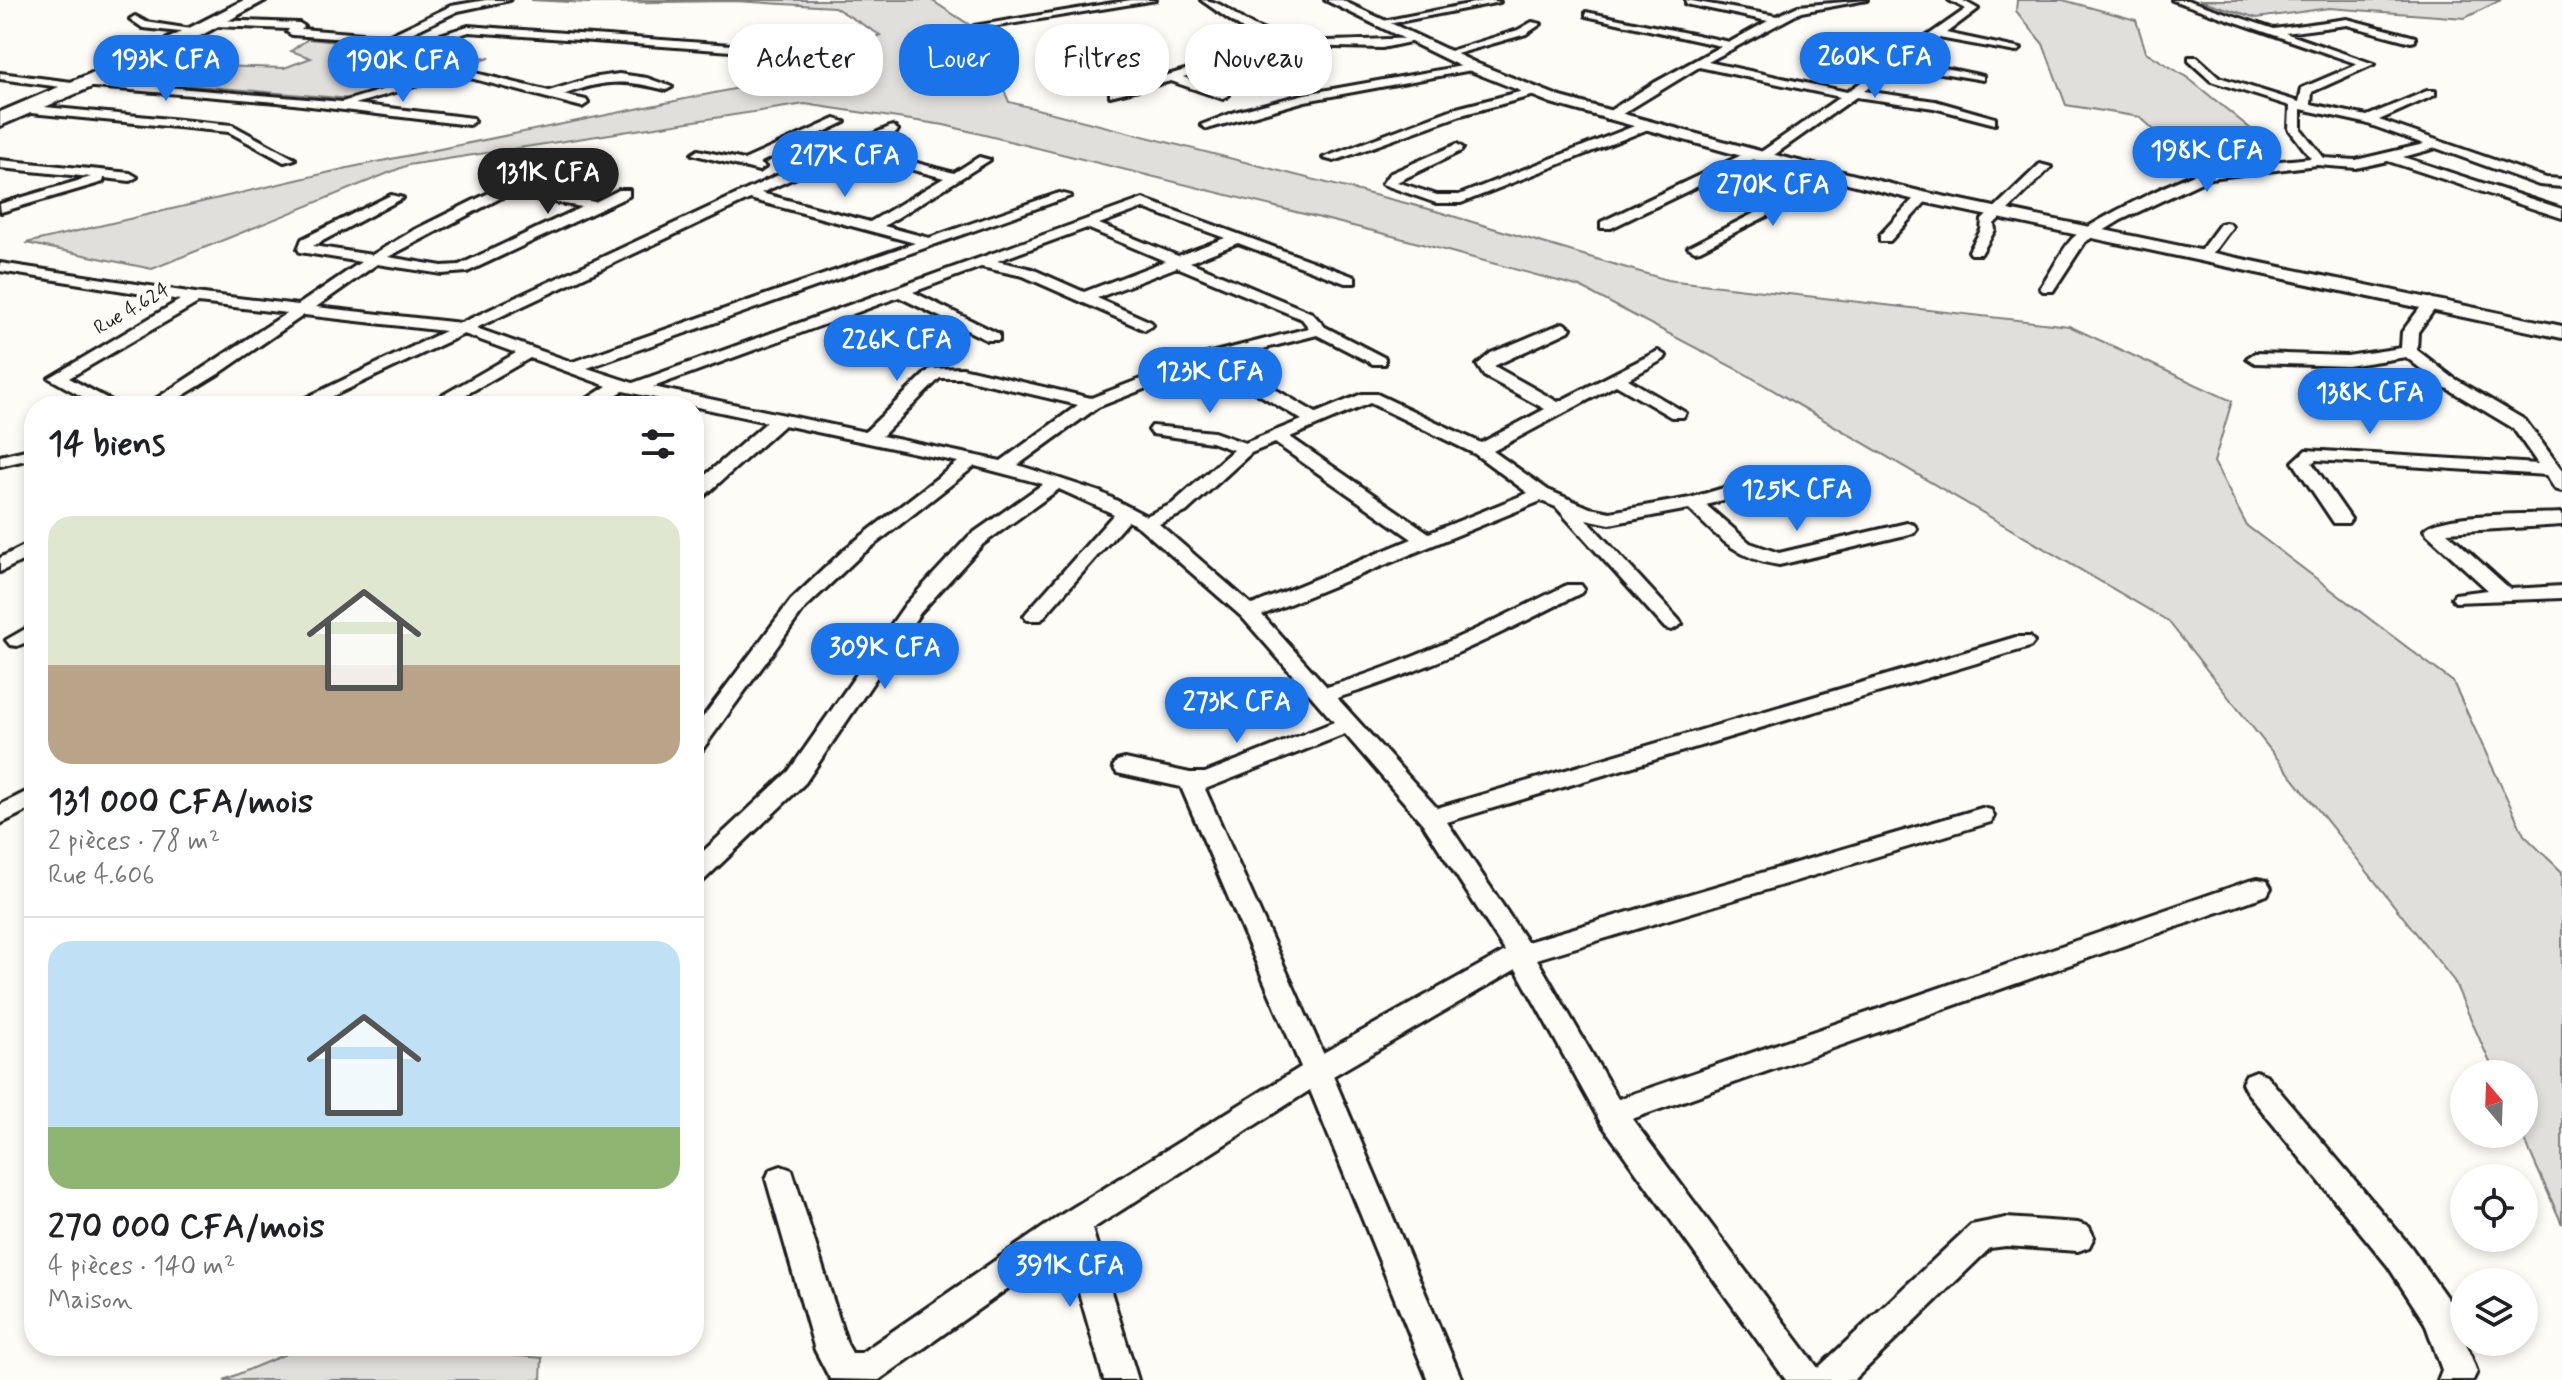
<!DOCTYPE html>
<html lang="fr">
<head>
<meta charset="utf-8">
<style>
  :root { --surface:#fff; --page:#f6f6f6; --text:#202124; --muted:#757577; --line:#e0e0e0; --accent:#1a73e8 }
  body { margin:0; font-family:Mynerve,sans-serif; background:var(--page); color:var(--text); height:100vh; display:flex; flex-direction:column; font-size:30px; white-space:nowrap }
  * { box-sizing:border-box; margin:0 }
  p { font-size:26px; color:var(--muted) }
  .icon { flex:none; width:44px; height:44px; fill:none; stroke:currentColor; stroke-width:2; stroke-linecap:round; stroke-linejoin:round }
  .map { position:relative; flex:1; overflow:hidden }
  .drawer { position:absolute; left:24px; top:396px; width:680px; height:960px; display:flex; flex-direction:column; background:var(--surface); border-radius:32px; box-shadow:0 4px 12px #0003 }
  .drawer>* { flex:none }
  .banner { position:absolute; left:728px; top:24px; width:760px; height:72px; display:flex; gap:16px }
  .needle { width:52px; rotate:341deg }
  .controls { position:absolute; left:2450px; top:1060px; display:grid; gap:16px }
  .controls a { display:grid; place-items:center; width:88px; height:88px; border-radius:50%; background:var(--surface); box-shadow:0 4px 12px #0003; font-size:40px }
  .price { position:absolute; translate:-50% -68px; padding:0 18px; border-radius:28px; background:var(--accent); color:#fff; font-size:26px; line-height:52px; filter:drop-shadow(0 2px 4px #0008) }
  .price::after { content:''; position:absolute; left:50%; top:48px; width:24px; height:18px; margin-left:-12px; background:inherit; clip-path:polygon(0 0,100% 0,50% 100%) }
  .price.active { background:#222; color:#fff }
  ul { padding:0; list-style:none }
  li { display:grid; align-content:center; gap:16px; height:424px; padding:0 24px }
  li+li { border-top:2px solid var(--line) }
  li span { display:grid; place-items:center; height:248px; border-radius:24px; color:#555 }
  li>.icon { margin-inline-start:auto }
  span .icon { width:144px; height:144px; fill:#fffc; stroke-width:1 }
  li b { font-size:34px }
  h2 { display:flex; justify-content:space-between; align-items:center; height:96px; padding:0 24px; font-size:34px }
  .pill { padding:0 28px; border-radius:32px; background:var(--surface); box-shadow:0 4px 12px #0003; font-size:28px; line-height:72px }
  .pill.active { background:var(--accent); color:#fff }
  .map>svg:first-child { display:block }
  .green { fill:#e0dfdb; stroke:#7e7e7c; stroke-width:2 }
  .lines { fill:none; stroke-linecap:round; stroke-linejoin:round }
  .minor-casing { stroke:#1c1c1c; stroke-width:6 }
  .tertiary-casing { stroke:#1c1c1c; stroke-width:6 }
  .trunk-casing { stroke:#1c1c1c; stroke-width:6 }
  .minor { fill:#fdfcf7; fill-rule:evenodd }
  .tertiary { fill:#fdfcf7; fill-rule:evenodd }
  .trunk { fill:#fdfcf7; fill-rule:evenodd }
  .labels { text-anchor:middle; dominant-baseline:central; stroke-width:8; stroke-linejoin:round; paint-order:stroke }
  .far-street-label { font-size:20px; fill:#1c1c1c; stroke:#fdfcf7 }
</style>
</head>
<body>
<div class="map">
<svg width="2562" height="1380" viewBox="0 0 2562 1380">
  <rect width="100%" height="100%" fill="#fdfcf7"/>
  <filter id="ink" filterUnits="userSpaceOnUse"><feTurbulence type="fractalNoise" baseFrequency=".0125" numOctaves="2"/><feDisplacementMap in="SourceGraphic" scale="16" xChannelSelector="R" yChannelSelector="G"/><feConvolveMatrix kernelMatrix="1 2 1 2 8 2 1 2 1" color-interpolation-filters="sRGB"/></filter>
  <g filter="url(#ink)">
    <path class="green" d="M531,0H931L979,31L1009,102L1429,209L1667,280L2069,326L2232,401L2214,462L2247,526L2453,682L2524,835L2562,872V1224L2522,1134L2524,1074H2495L2454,981L2168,621L1742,372L1580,287L1385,234L944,125L805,104L408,165L152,269L26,243L352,167L773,81L880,35L834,7L734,1L588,3Z
      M2017,0H2063L2136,20L2146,52L2188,78L2268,143L2165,140L2140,117L2066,105L2043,44L2016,11Z
      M2199,0H2501L2465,18L2329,8L2257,18Z
      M308,39L490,58L352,99L159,83L216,66L284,68L311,58L291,51Z
      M305,1346H415L542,1358L541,1380H224Z"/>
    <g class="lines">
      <defs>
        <path id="minor" d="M486,0H510L458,11L403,37L428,39L468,26L787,49L792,52L787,55L469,32L429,45L292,35L287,32L289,29L215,26L210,23L215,20L299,23L304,26L301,29L388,36L451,6Z
          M1131,0H1156L979,29L974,26Z
          M1201,0C1221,0 1233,15 1250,24C1262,31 1283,37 1297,40C1317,44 1413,36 1419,40L1382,48L1289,46L1183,77L1227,93L1229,95L1223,99L1171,81L1110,96V92L1281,42L1244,30Z
          M1489,0L1500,2L1378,26L1373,23Z
          M1686,0L1777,16L1798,6L1867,0L1801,12L1708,62L1847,92L1966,9L1949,0H1962L1978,9L1946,33L2021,49L2016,52L1939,38L1907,60L1983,76V80L1900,66L1864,91L1935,101L1995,118V124L1934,108L1856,97L1767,160L1756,158L1611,228H1601V222L1748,152L1758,154L1840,97L1699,67L1614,119H1606V113L1654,83L1721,46L1586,16V12L1730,42L1768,21L1686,4Z
          M2172,0H2187L2274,29L2347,19L2415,37V41L2411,42L2347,25L2285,33L2374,64L2312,92L2311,104L2367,116L2427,91H2435V95L2379,120L2546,178L2562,179V187L2539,185L2436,148L2403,157L2562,209V218L2388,161L2356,168L2317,165L2210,178L2121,220L2085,242L2053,291H2043L2040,288C2050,275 2064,245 2074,237C2092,221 2184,175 2207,170C2241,163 2277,162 2311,158L2289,129L2290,106L2211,81L2189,61V57H2197L2219,77L2299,102L2302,88L2358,64ZM2301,109L2365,123L2424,144L2356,160L2324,158L2301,129Z
          M135,16L146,22L204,31L199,34L143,28L130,19Z
          M1532,22L1541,24L1526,34L1446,57L1440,54L1518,30Z
          M1473,64L1479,67L1477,69L1305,101L1207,129L1201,125L1235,112L1305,94Z
          M455,68L549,91L591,78L619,74L647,78L672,87L666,90C623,79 604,80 563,95L586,100L588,103L582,107L455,74L355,104L473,118L475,121L469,125L277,102L82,86L76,89L0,79V73L80,83L85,80L342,102Z
          M1535,88L1541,92L1539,94L1461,115L1334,161L1323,158L1453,109Z
          M24,105L232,125L295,159L284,162L229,132L20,112V106Z
          M835,119L845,122L759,163L765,167L759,171L692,154L698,150L744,160Z
          M1647,121L1653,125L1651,128L1461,203H1436L1382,184L1389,174L1457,144L1463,148L1461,151L1397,182L1437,195H1459Z
          M892,126L898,130L896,133L861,148L954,173L979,157L990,160L884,226L929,238L1059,193L1071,196L587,368L633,383L1143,199L1355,277V283H1345L1238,243L1190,262L1312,313L1325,327L1385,358V364H1373L1317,335L1223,359L1316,413L1362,394H1377L1481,443L1545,409L1484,376L1477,365L1491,353L1563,323L1571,328L1569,331L1494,366L1558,402L1658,351L1666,356L1664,359L1628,379L1686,413L1683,417H1671L1616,385L1493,451L1548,490L1590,508L1610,512L1690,498L1771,474L1777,476L1780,480L1777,484L1706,505L1750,543L1779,553L1907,523L1914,525L1917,529L1914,533L1779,565C1739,560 1716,536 1689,509L1610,524L1586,519L1679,620L1682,624L1672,630L1665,628L1556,507L1541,501L1262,615L1327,687C1412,662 1488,624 1567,585H1581L1584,589L1581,593C1501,634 1424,672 1337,698L1437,808L2016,637H2030L2034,642L2030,647L1447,822L1527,942L1982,808L1991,810L1994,816L1991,822L1537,959L1618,1099L2249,881L2258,879L2267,881L2271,888L2267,895L1632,1119L1818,1368L1971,1225L2006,1218L2078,1223L2089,1227L2094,1237L2089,1247L2078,1251L2006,1246L1990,1248L1854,1380H1786L1601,1123L1516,969L1333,1076L1462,1380H1428L1310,1090L1092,1229L1138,1380H1104L1066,1247L879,1380L830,1379L815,1350L766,1179L770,1170L781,1166L792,1170L847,1344L852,1353H861L1064,1213L1301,1067L1181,787L1117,773L1113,767L1117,761L1125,759L1190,773H1205L1334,722L1242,617L1139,527L1128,521L1041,620H1027L1024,616L1027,612L1114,514L1059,489L983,544L920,613L805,783L703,881L694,884V860L789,771L905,605L969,536L1043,484L975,466L860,556L805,608L702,750L694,753V729L791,600L846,548L958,462L784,425L701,499L694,501V485L767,422L623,391L597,406H576L607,386L530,358L446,406H424L516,353L464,334L312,406H289L445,331L304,315L220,373L166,406H145L287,313L198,303L69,378L121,406H99L49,378L180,300L0,271V263L195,293L298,305L361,262L300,252L298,249L302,239L391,195L403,198L313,246L372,255L414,230L501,187L588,157L594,161L593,164L522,189L595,202L619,190H629V196L467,272L442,274L377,264L316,307L461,323L787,171ZM850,153L944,178L870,222L761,193ZM508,194L582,207L459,265L442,266L388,257ZM750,199L915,243L572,362L476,328ZM1143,208L1225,238L1178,256L1099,224ZM1087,228L1165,261L1084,292L1032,269L997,261ZM981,267L1023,276L1145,330L1153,325L1151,322L1097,298L1177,267L1302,319L1309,328L1203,355L1091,398L962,368L930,369L865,432L653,387L899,297L987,340H999V334L913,292ZM1208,364L1302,420L1245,443L1214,432L1152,426L1149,430L1152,434L1211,442L1233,450L1172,504L1146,516L1100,492L1018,465L1098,407ZM940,378H962L1078,405L1001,461L882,436ZM1370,403L1475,454L1528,493L1429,533L1290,437ZM1275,443L1412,539L1252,605L1159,524L1186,512L1251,453ZM1345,734L1423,824L1505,951L1323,1053L1205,789Z
          M0,160L130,173L137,177L130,181L104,178L103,182L1,212L0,204L91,177L0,168Z
          M2040,164L2051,167L1994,224L1995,230L1981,254H1971L1969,251L1981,230L1982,220Z
          M1835,172L1842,176L1840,179L1700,250L1695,251L1688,247Z
          M1918,194L1930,197L1890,241H1880V235Z
          M2225,223L2230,224L2232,227L2209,258H2199L2197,255L2220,224Z
          M2431,298L2439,303L2418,332L2417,350L2452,377L2525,420L2562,470V491L2555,489L2546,475L2316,460L2312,463L2351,519L2348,523H2334L2293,462L2306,450L2538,464L2513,428L2443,386L2367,392L2359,387L2367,382L2431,377L2406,357L2347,366L2255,363L2247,358L2255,353L2347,356L2401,348L2402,332L2426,300Z
          M34,448V458L0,466V456Z
          M2562,513V525L2447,532L2510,589L2562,586V598L2455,602L2452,598L2455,594L2488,590L2427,534L2424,530C2442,511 2534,515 2562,513Z
          M34,541V555L0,572V558Z
          M34,624V639L17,646L10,645L6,640Z
          M34,788V807L0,824V805Z
          M2256,1071L2266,1075L2410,1246L2451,1304L2477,1372L2473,1380H2438L2442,1370L2425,1323L2388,1266L2246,1091L2242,1083L2246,1075Z"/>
        <path id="tertiary" d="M1325,0H1341L1478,64L1561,97L1767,153L1923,192L2562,326V338L1923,202L1756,160L1551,103L1468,70Z"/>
        <path id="trunk" d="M244,0H266L160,58L0,126V112L146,50Z"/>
      </defs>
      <use href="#minor" class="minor-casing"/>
      <use href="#tertiary" class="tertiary-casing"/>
      <use href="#trunk" class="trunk-casing"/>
      <use href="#minor" class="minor"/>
      <use href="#tertiary" class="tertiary"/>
      <use href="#trunk" class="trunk"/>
    </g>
  </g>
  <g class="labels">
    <g class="far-street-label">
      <text transform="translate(132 309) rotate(-30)">Rue 4.624</text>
    </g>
  </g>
</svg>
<div class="controls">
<a><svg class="needle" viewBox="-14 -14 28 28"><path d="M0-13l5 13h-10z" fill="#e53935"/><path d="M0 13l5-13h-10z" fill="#757577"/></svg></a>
<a><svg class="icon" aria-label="locate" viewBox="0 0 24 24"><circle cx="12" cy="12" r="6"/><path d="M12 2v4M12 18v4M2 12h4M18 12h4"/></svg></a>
<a><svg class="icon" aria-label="layers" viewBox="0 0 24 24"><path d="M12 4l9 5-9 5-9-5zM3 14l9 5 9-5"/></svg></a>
</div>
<b class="price" style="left:1875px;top:100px">260K CFA</b>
<b class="price" style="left:166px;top:103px">193K CFA</b>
<b class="price" style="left:403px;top:104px">190K CFA</b>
<b class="price" style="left:2207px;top:194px">198K CFA</b>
<b class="price" style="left:845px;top:199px">217K CFA</b>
<b class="price active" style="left:548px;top:216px">131K CFA</b>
<b class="price" style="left:1773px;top:228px">270K CFA</b>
<b class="price" style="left:897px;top:383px">226K CFA</b>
<b class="price" style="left:1210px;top:415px">123K CFA</b>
<b class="price" style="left:2370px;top:436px">138K CFA</b>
<b class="price" style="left:1797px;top:533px">125K CFA</b>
<b class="price" style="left:885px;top:691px">309K CFA</b>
<b class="price" style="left:1237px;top:745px">273K CFA</b>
<b class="price" style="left:1070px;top:1309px">391K CFA</b>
<div class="banner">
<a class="pill">Acheter</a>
<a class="pill active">Louer</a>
<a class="pill">Filtres</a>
<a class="pill">Nouveau</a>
</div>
<section class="drawer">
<h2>14 biens<svg class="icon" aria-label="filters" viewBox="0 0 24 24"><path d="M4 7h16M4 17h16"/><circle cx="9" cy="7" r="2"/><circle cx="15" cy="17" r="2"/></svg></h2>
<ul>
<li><span style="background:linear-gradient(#dfe7d0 60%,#b9a48a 0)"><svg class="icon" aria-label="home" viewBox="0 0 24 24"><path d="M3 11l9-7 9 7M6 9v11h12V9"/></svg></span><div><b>131 000 CFA/mois</b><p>2 pièces · 78 m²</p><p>Rue 4.606</p></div></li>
<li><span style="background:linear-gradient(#bfe0f5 75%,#8fb573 0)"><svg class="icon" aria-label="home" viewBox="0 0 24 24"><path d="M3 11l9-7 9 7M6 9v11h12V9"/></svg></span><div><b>270 000 CFA/mois</b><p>4 pièces · 140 m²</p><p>Maison</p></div></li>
</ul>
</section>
</div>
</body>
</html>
